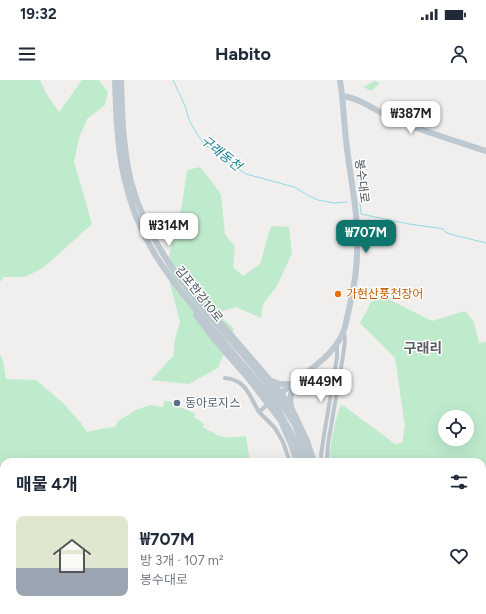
<!DOCTYPE html>
<html lang="ko">
<head>
<meta charset="utf-8">
<style>
  :root { --surface:#fff; --page:#f6f6f7; --text:#1f2937; --muted:#747a83; --line:#e0e1e3; --accent:#0f766e }
  body { margin:0; font-family:Figtree,"Noto Sans KR",sans-serif; background:var(--page); color:var(--text); height:100vh; display:flex; flex-direction:column; font-size:15px; white-space:nowrap }
  * { box-sizing:border-box; margin:0 }
  p { font-size:13px; color:var(--muted) }
  .icon { flex:none; width:22px; height:22px; fill:none; stroke:currentColor; stroke-width:2; stroke-linecap:round; stroke-linejoin:round }
  .map { position:relative; flex:1; overflow:hidden }
  .drawer { position:absolute; left:0px; top:378px; width:486px; height:156px; display:flex; flex-direction:column; background:var(--surface); border-radius:12px 12px 0 0; box-shadow:0 4px 16px #0002 }
  .drawer>* { flex:none }
  .buttons { position:absolute; left:438px; top:330px; display:grid; gap:8px }
  .buttons a { display:grid; place-items:center; width:36px; height:36px; border-radius:50%; background:var(--surface); box-shadow:0 4px 16px #0002; font-size:20px }
  .price { position:absolute; translate:-50% -34px; padding:0 9px; border-radius:8px; background:#fff; color:#222; font-size:13px; line-height:26px; filter:drop-shadow(0 1px 2px #0008) }
  .price::after { content:''; position:absolute; left:50%; top:24px; width:12px; height:9px; margin-left:-6px; background:inherit; clip-path:polygon(0 0,100% 0,50% 100%) }
  .price.current { background:var(--accent); color:#fff }
  ul { padding:0; list-style:none }
  li { display:flex; align-items:center; gap:12px; height:100px; padding:0 16px }
  li+li { border-top:1px solid var(--line) }
  li span { display:grid; place-items:center; flex:none; width:112px; height:80px; border-radius:8px; color:#555 }
  li>.icon { margin-inline-start:auto }
  span .icon { width:48px; height:48px; fill:#fffc; stroke-width:1 }
  li b { font-size:17px }
  h2 { display:flex; justify-content:space-between; align-items:center; height:48px; padding:0 16px; font-size:17px }
  .status { display:flex; justify-content:space-between; align-items:center; height:28px; padding:0 20px; background:var(--surface); direction:ltr }
  .status svg { height:11px; fill:currentColor }
  header { display:flex; justify-content:space-between; align-items:center; height:52px; padding:0 16px; background:var(--surface); font-size:18px; font-weight:700 }
  .map>svg:first-child { display:block }
  .green { fill:#bfebcd; fill-rule:evenodd }
  .lines { fill:none; stroke-linecap:round; stroke-linejoin:round }
  .stream { stroke:#90dae5; stroke-width:1 }
  .street { stroke:#bbc4ca; stroke-width:4 }
  .secondary { stroke:#bdc8d1; stroke-width:6 }
  .secondary-bridge { stroke:#bdc8d1; stroke-width:6 }
  .food-dot { fill:#e8710a; stroke:#fff; stroke-width:1.5 }
  .service-dot { fill:#5c6f8a; stroke:#fff; stroke-width:1.5 }
  .labels { text-anchor:middle; dominant-baseline:central; stroke-width:3; stroke-linejoin:round; paint-order:stroke }
  .street-label { font-size:12px; fill:#48535a; stroke:#fff }
  .food-label { font-size:12px; fill:#c56008; stroke:#fff; text-anchor:start }
  .service-label { font-size:12px; fill:#4e5e75; stroke:#fff; text-anchor:start }
  .water-label { font-size:13px; font-style:italic; fill:#168190; stroke:#fff }
  .quarter-label { font-size:14px; font-weight:bold; fill:#5b5f62; stroke:#fff }
</style>
</head>
<body>
<div class="status"><b>19:32</b><svg viewBox="0 0 49 12"><path d="M0 12V9h3v3zM5 12V6h3v6zM10 12V3h3v9zM15 12V0h3v12zM26 1h20v11H26zM47 4h2v5h-2z"/></svg></div>
<header><svg class="icon" aria-label="menu" viewBox="0 0 24 24"><path d="M4 6h16M4 12h16M4 18h16"/></svg>Habito<svg class="icon" aria-label="person" viewBox="0 0 24 24"><circle cx="12" cy="8" r="4"/><path d="M4 21q1-7 8-7t8 7"/></svg></header>
<div class="map">
<svg width="486" height="534" viewBox="0 0 486 534">
  <rect width="100%" height="100%" fill="#f1eeee"/>
  <path class="green" d="M0,0H40L46,13L59,32L82,0H99L108,12L105,25L87,39L79,58L74,82L92,144L43,188L25,197H4L0,202Z
    M375,1L380,3L371,11L363,7Z
    M200,87L213,103L221,115L225,154L235,167L233,187L243,196L260,184L271,146L289,147L292,173L277,206L263,224L261,238L236,227L217,233L234,249L218,288L189,304L151,300L173,276L175,259L180,242L166,188L182,125L187,90Z
    M376,213L432,241L465,231L474,242L479,263L486,262V534H363L362,530H482V382H330C330,363 334,344 340,327L341,325L344,326L395,364L402,363L405,346L395,278L360,243ZM445,337H467V359H445Z
    M0,275L3,280L6,299L36,300L63,323L81,343L87,352L105,348L116,347L118,341L136,330L150,325L163,327L164,321L176,322V326L195,333L194,337L204,344L203,347C222,358 224,359 246,356L250,382H4V530H338L335,531L336,534H0Z"/>
  <g class="lines">
    <path class="stream" d="M173,0L185,26L190,42L199,57L205,65L238,89L246,94L294,107L311,117L318,120L334,123L347,122
      M360,122L361,134L409,144L438,148L443,149L445,152L450,154L486,163"/>
    <path class="street" d="M225,298C247,300 249,316 259,332
      M268,324L259,332L275,348L283,362L290,382
      M322,382L321,375L324,355L337,277V265
      M327,382L328,364L343,276L345,261L344,253
      M340,532L341,534"/>
    <path class="secondary" d="M115,0C116,32 117,65 124,97C132,133 149,169 171,198C184,216 199,233 213,250C231,271 249,292 267,313
      M121,0C122,34 123,69 131,102C149,169 195,220 240,271C250,283 261,296 271,309
      M342,16C360,18 376,31 393,39C422,51 456,61 486,71
      M206,228L225,248L281,313L292,329L307,361L314,382
      M196,235L214,259L248,298L281,341L291,364L297,382
      M272,301L280,304H292
      M281,323L295,345L309,382
      M268,324C278,316 287,308 297,300C316,285 338,271 345,247C350,223 357,198 357,172C359,140 352,107 348,76C344,50 344,25 340,0
      M276,326L292,355L303,382
      M291,326C289,316 292,311 296,303
      M349,530L350,534
      M357,530L358,534"/>
    <path class="secondary-bridge" d="M271,309L281,323
      M267,313L276,326"/>
  </g>
  <circle class="food-dot" cx="338" cy="214" r="4"/>
  <circle class="service-dot" cx="177" cy="323" r="4"/>
  <g class="labels">
    <g class="street-label">
      <text transform="translate(362 101) rotate(83)">봉수대로</text>
      <text transform="translate(199 214) rotate(51)">김포한강10로</text>
    </g>
    <g class="food-label">
      <text x="346" y="214">가현산풍천장어</text>
    </g>
    <g class="service-label">
      <text x="185" y="323">동아로지스</text>
    </g>
    <g class="water-label">
      <text transform="translate(221 73) rotate(38)">구래동천</text>
    </g>
    <g class="quarter-label">
      <text x="423" y="268">구래리</text>
    </g>
  </g>
</svg>
<div class="buttons">
<a><svg class="icon" aria-label="locate" viewBox="0 0 24 24"><circle cx="12" cy="12" r="6"/><path d="M12 2v4M12 18v4M2 12h4M18 12h4"/></svg></a>
</div>
<b class="price" style="left:411px;top:55px">₩387M</b>
<b class="price" style="left:169px;top:167px">₩314M</b>
<b class="price current" style="left:366px;top:174px">₩707M</b>
<b class="price" style="left:321px;top:323px">₩449M</b>
<section class="drawer">
<h2>매물 4개<svg class="icon" aria-label="filters" viewBox="0 0 24 24"><path d="M4 7h16M4 17h16"/><circle cx="9" cy="7" r="2"/><circle cx="15" cy="17" r="2"/></svg></h2>
<ul>
<li><span style="background:linear-gradient(#dfe7d0 65%,#9aa5b1 0)"><svg class="icon" aria-label="home" viewBox="0 0 24 24"><path d="M3 11l9-7 9 7M6 9v11h12V9"/></svg></span><div><b>₩707M</b><p>방 3개 · 107 m²</p><p>봉수대로</p></div><svg class="icon" aria-label="heart" viewBox="0 0 24 24"><path d="M12 20l-8-8c-3-5 5-10 8-4 3-6 11-1 8 4z"/></svg></li>
</ul>
</section>
</div>
</body>
</html>
